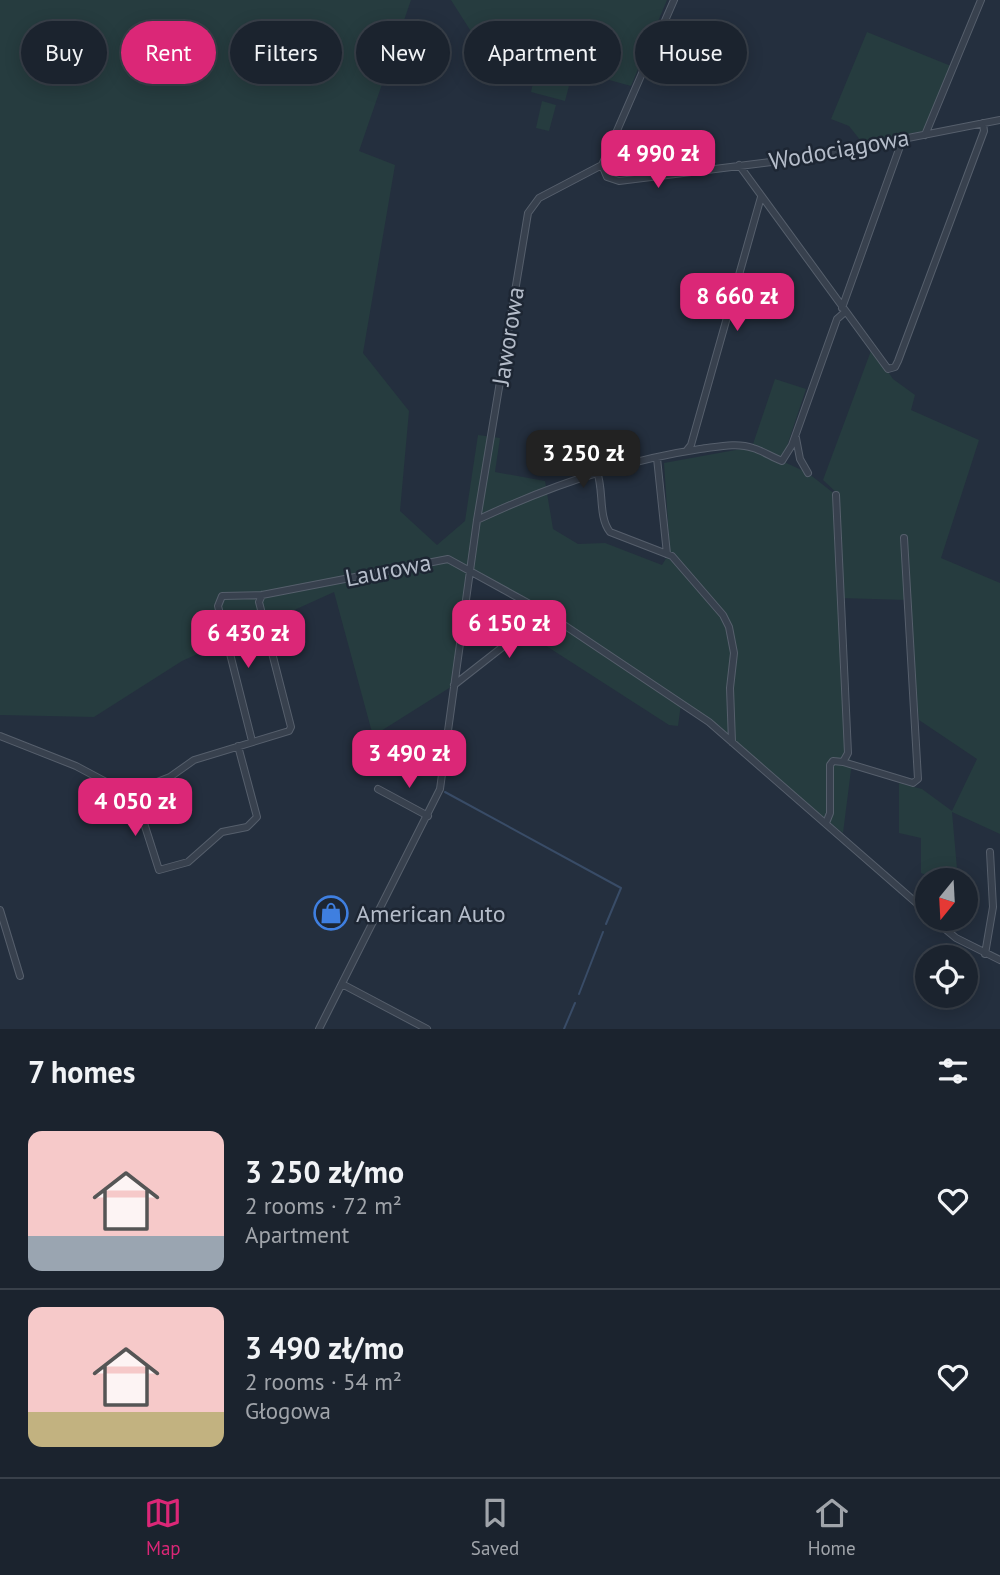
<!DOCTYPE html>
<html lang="en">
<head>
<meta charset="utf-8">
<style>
  :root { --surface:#1b232e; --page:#242b36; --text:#f1f3f6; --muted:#a0a4aa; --line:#39404a; --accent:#db2777 }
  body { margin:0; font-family:"PT Sans",sans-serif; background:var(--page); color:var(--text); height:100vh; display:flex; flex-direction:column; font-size:26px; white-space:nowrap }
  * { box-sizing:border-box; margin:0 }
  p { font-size:23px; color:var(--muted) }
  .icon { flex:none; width:38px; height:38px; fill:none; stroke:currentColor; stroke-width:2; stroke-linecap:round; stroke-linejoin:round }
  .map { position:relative; height:1029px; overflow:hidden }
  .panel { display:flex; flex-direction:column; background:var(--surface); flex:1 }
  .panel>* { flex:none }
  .top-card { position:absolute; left:21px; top:21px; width:959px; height:63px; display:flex; gap:14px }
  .needle { width:46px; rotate:198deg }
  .fabs { position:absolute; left:915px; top:868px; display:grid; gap:14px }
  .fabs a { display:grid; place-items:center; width:63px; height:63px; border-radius:50%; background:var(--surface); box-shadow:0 4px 18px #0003,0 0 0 2px var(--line); font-size:35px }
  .price { position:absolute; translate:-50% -60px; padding:0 16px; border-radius:14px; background:var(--accent); color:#fff; font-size:23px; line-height:46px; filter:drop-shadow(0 2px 4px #0008) }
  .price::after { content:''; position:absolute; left:50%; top:42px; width:21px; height:16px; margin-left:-10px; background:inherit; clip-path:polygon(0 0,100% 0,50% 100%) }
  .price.on { background:#222; color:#fff }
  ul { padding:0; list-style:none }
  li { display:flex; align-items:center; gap:21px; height:175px; padding:0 28px }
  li+li { border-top:2px solid var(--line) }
  li span { display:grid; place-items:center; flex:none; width:196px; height:140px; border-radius:14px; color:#555 }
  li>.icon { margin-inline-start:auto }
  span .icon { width:84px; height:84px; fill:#fffc; stroke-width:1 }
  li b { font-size:30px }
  h2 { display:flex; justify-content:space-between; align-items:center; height:84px; padding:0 28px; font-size:30px }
  .tag { padding:0 24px; border-radius:32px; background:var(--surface); box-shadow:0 4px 18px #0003,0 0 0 2px var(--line); font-size:24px; line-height:63px }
  .tag.on { background:var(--accent); color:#fff }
  .dock { display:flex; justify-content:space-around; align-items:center; height:98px; border-top:2px solid var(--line); background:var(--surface); font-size:19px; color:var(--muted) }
  .dock a { display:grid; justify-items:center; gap:4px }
  .dock .on { color:var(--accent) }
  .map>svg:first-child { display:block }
  .green { fill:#263c3f }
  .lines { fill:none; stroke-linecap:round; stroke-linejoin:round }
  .stream { stroke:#394c67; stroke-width:2 }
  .minor-casing { stroke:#565f6c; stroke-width:8 }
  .minor { stroke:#38414e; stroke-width:6 }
  .labels { text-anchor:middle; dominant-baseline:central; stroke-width:5; stroke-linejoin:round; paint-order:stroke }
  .street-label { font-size:24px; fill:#b4bcc9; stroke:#1d2633 }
  .poi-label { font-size:24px; fill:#b4bcc9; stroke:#1d2633; text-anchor:start }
</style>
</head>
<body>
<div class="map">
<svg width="1000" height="1029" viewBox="0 0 1000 1029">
  <rect width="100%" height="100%" fill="#242f3e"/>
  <path class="green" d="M0,0H411L359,151L395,165L363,353L409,411L400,511L437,545L465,521L478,435L500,438L495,472L545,481L553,529L578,544L605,543L662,565L670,552L664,463L752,447L775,379L806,389L782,461L808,473L836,495L838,494L823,480L872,348L893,379L915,395L911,410L979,440L941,558L1000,583V834L952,812L958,880H940L921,873V838L899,833V783L922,789L952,811L977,759L919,720L907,600L840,598L851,770L843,833L681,704L678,726L669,725L523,631L545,613L470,571L454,685L373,736L334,592L182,661L94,717L0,715Z
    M451,0H667L631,86L479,44Z
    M867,32L951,66L925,131L861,141L849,126L831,119Z
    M535,73L570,82L565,101L531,92Z
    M542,101L556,105L549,131L536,128Z"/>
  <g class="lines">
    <path class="stream" d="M445,792L621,888L606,924
      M579,994L603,932
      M564,1029L575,1003"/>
    <defs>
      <path id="minor" d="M925,135L981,0
        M602,165L607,177L619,181L811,157L1000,120
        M739,165L888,369L895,367L898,361L984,131L983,123
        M842,308L903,138
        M796,438L800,459L808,473
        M687,450L691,445L761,197
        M657,458L667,554
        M597,472C604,490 598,517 610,532L672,556L723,615L729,627L734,653L730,688L732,742
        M477,520C549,486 621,461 700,449C717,447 737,442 753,448C763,451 772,457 782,461L792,445L837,319L845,312
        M454,685L546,613
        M0,736L76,766L136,798
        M252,741L218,606L222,596L262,595L448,559L546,613L709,722L928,913
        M843,762L913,783L918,779L904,538
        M378,789L428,816
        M136,798L147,786L170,777L194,760L289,731L291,727L259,602L262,595
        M136,798L159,870L188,862L222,832L247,827L257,817L238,746
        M826,823L830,813V765L833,761L843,762L848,753L836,495
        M0,910L20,976
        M933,919L956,938L1000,960
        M985,954L993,907L990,852
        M342,984L427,1029
        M319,1029L440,789L477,520L528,213L539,198L602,165L674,0"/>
    </defs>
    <use href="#minor" class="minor-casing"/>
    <use href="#minor" class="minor"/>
  </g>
  <defs>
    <symbol id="shop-ring" viewBox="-11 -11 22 22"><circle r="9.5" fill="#1d2633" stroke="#3f7fe0" stroke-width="1.5"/><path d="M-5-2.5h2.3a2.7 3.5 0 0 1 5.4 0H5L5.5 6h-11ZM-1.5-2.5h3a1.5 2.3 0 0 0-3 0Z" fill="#3f7fe0"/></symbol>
  </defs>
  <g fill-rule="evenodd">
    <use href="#shop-ring" x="312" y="894" width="38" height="38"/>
  </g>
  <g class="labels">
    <g class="street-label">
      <text transform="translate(839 149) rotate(-10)">Wodociągowa</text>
      <text transform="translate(508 336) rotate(-81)">Jaworowa</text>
      <text transform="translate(388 570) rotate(-11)">Laurowa</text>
    </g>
    <g class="poi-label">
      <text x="356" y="913">American Auto</text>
    </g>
  </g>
</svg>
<div class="fabs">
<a><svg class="needle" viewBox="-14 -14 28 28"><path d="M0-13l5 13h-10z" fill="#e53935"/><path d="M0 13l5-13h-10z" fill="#a0a4aa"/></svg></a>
<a><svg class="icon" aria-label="locate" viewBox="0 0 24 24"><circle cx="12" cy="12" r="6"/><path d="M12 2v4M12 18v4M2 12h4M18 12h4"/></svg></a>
</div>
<b class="price" style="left:658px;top:190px">4 990 zł</b>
<b class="price" style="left:737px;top:333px">8 660 zł</b>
<b class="price on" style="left:583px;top:490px">3 250 zł</b>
<b class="price" style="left:509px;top:660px">6 150 zł</b>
<b class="price" style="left:248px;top:670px">6 430 zł</b>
<b class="price" style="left:409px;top:790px">3 490 zł</b>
<b class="price" style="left:135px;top:838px">4 050 zł</b>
<div class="top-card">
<a class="tag">Buy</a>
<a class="tag on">Rent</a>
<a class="tag">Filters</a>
<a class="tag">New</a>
<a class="tag">Apartment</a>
<a class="tag">House</a>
</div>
</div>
<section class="panel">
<h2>7 homes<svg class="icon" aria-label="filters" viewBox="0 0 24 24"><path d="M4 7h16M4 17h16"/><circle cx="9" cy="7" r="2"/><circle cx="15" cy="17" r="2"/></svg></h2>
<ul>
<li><span style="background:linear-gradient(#f6c9c9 75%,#9aa5b1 0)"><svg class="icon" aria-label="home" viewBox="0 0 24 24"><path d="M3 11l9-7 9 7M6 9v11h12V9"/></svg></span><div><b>3 250 zł/mo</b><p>2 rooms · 72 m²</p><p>Apartment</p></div><svg class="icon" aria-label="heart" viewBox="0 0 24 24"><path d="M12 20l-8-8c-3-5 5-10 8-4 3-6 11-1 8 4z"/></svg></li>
<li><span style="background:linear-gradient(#f6c9c9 75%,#c2b280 0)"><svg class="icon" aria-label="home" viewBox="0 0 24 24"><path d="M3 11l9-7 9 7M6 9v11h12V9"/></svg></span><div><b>3 490 zł/mo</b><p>2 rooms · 54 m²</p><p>Głogowa</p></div><svg class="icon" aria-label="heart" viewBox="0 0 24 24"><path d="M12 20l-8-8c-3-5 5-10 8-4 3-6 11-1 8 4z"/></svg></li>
</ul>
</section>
<nav class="dock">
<a class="on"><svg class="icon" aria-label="map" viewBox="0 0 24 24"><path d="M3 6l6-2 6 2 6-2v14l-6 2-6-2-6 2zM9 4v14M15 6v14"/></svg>Map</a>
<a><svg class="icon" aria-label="saved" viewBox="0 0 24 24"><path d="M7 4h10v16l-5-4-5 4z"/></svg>Saved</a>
<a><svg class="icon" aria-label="home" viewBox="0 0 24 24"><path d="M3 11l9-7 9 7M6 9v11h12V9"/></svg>Home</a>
</nav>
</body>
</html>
